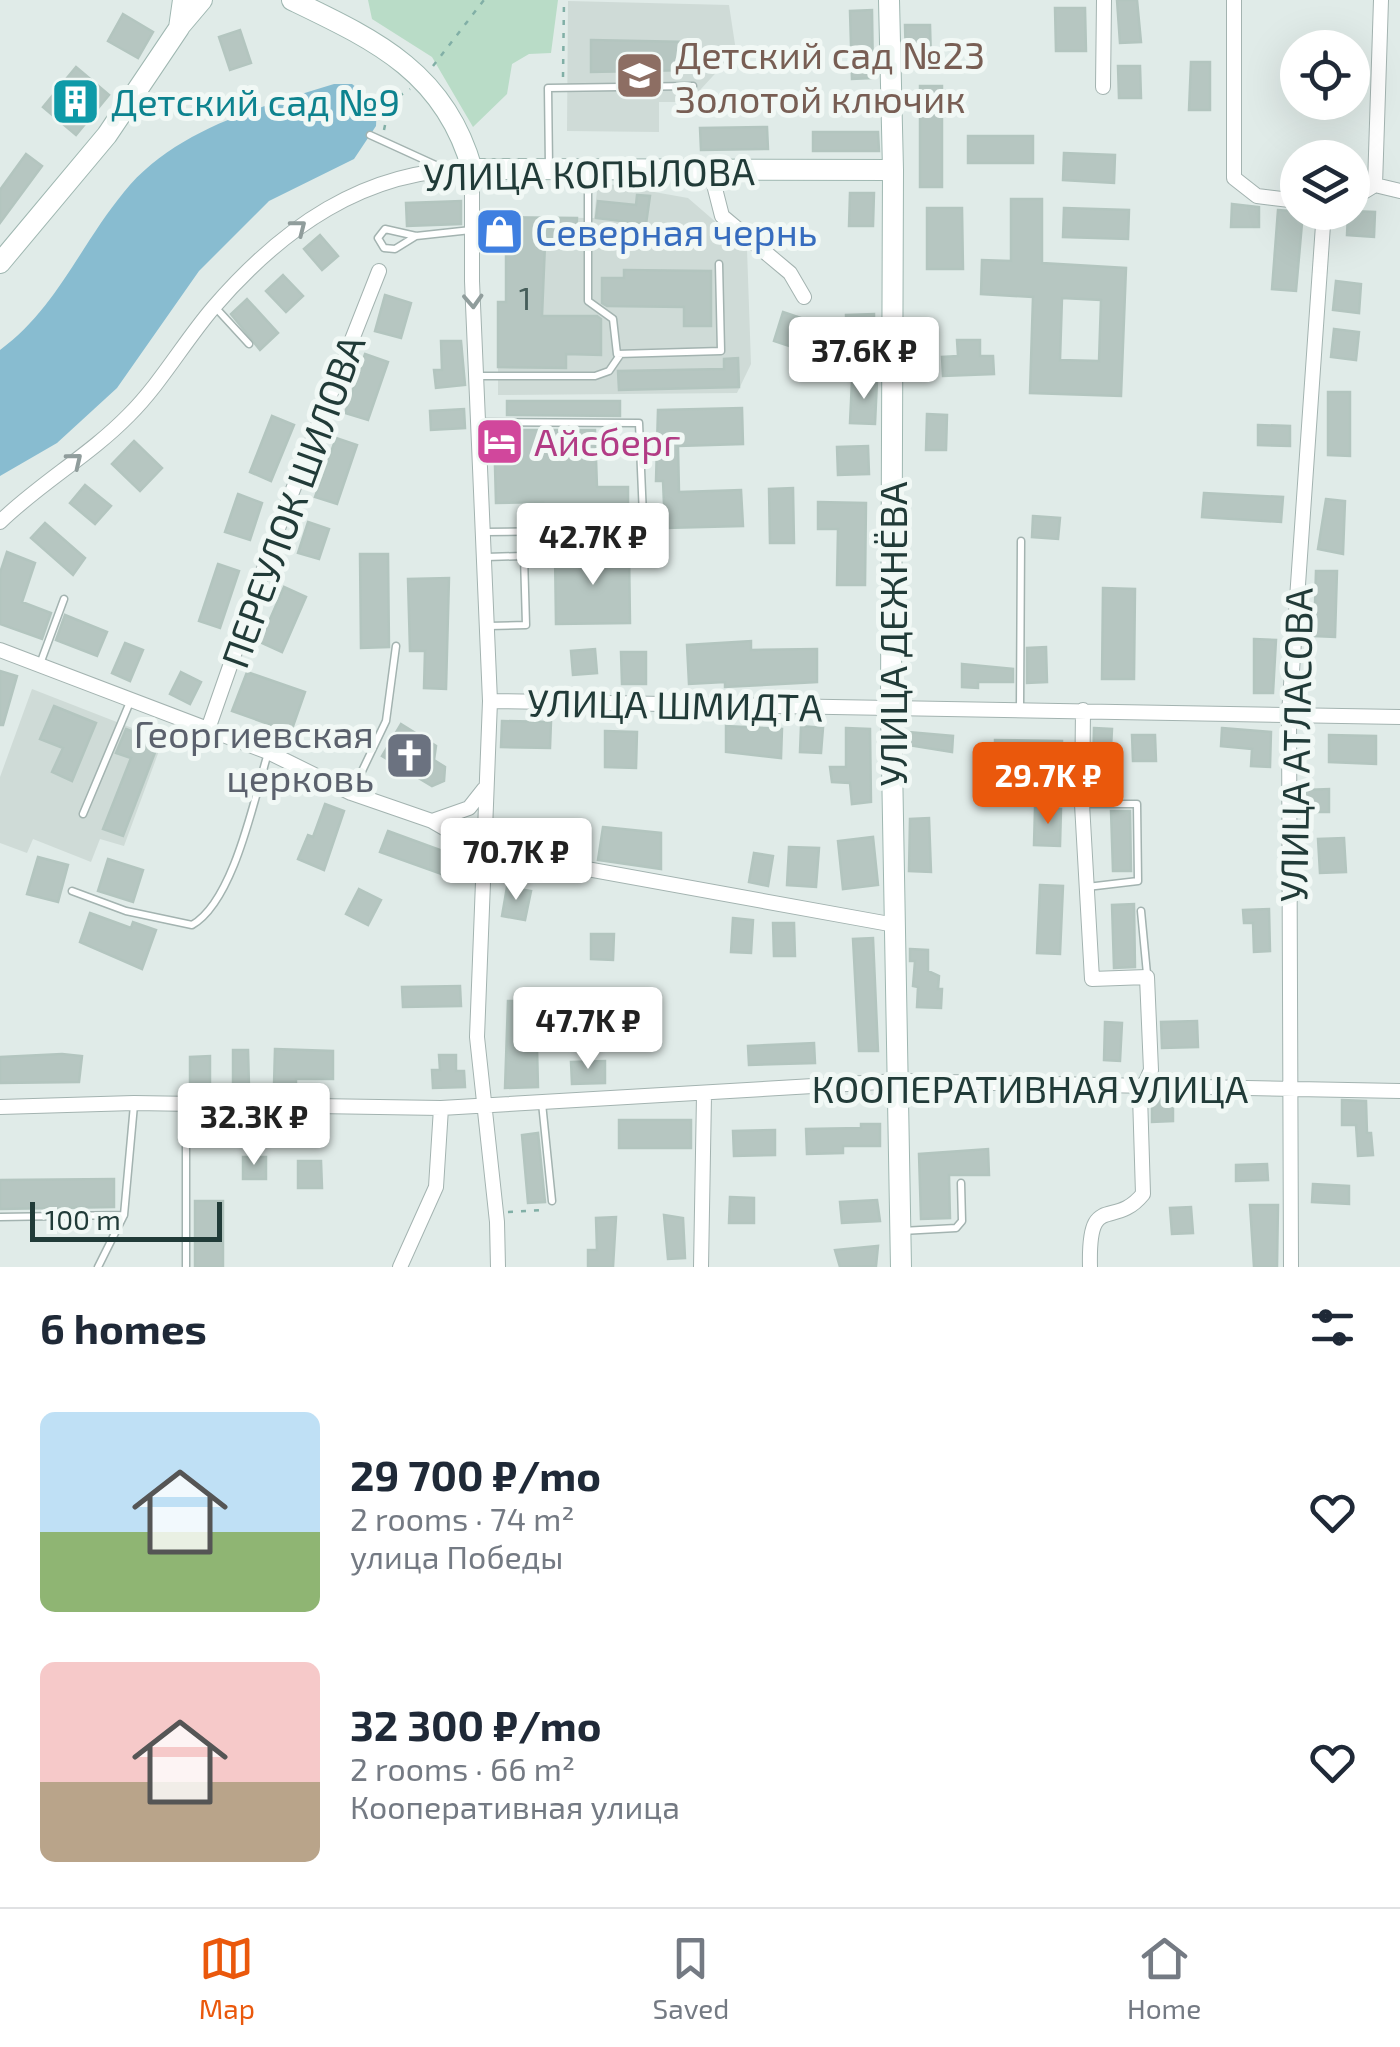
<!DOCTYPE html>
<html lang="en">
<head>
<meta charset="utf-8">
<style>
  :root { --surface:#fff; --page:#f2f2f3; --text:#1f2937; --muted:#747a83; --line:#e0e1e3; --accent:#ea580c }
  body { margin:0; font-family:"Exo 2",sans-serif; background:var(--page); color:var(--text); height:100vh; display:flex; flex-direction:column; font-size:38px; white-space:nowrap }
  * { box-sizing:border-box; margin:0 }
  p { font-size:32px; color:var(--muted) }
  .icon { flex:none; width:55px; height:55px; fill:none; stroke:currentColor; stroke-width:2; stroke-linecap:round; stroke-linejoin:round }
  .map { position:relative; height:1267px; overflow:hidden }
  .drawer { display:flex; flex-direction:column; background:var(--surface); flex:1 }
  .drawer>* { flex:none }
  .fabs { position:absolute; left:1280px; top:30px; display:grid; gap:20px }
  .fabs a { display:grid; place-items:center; width:90px; height:90px; border-radius:50%; background:var(--surface); box-shadow:0 10px 40px #0002; font-size:50px }
  .scale { position:absolute; left:30px; bottom:25px; width:192px; box-sizing:border-box; padding-left:10px; border:5px solid #213b38; border-top:0; font-size:28px; line-height:35px; white-space:nowrap; color:#213b38; -webkit-text-stroke:8px #f1f8f5; paint-order:stroke }
  .price { position:absolute; translate:-50% -85px; padding:0 22px; border-radius:10px; background:#fff; color:#222; font-size:32px; line-height:65px; filter:drop-shadow(0 2px 5px #0008) }
  .price::after { content:''; position:absolute; left:50%; top:60px; width:30px; height:22px; margin-left:-15px; background:inherit; clip-path:polygon(0 0,100% 0,50% 100%) }
  .price.current { background:var(--accent); color:#fff }
  ul { padding:0; list-style:none }
  li { display:flex; align-items:center; gap:30px; height:250px; padding:0 40px }
  li span { display:grid; place-items:center; flex:none; width:280px; height:200px; border-radius:15px; color:#555 }
  li>.icon { margin-inline-start:auto }
  span .icon { width:120px; height:120px; fill:#fffc; stroke-width:1 }
  li b { font-size:42px }
  h2 { display:flex; justify-content:space-between; align-items:center; height:120px; padding:0 40px; font-size:42px }
  .menu { display:flex; justify-content:space-around; align-items:center; height:140px; border-top:2px solid var(--line); background:var(--surface); font-size:28px; color:var(--muted) }
  .menu a { display:grid; justify-items:center; gap:5px }
  .menu .current { color:var(--accent) }
  .map>svg:first-child { display:block }
  .built { fill:#cfdbd7 }
  .green { fill:#b9dcc7 }
  .water { fill:#88bcd0 }
  .building { fill:#b6c6c1; stroke:#b3c5bf; stroke-width:2.5; fill-rule:evenodd }
  .lines { fill:none; stroke-linecap:round; stroke-linejoin:round }
  .lane-casing { stroke:#a3b3b0; stroke-width:9 }
  .street-casing { stroke:#a3b3b0; stroke-width:16 }
  .secondary-casing { stroke:#9fb7b1; stroke-width:22 }
  .path { stroke:#81afa6; stroke-width:2.5; stroke-dasharray:5 8; stroke-linecap:butt }
  .lane { stroke:#fff; stroke-width:6 }
  .street { stroke:#fff; stroke-width:14 }
  .secondary { stroke:#fff; stroke-width:20 }
  .oneway { stroke:#909d9c }
  .labels { text-anchor:middle; dominant-baseline:central; stroke-width:10; stroke-linejoin:round; paint-order:stroke }
  .number-label { font-size:32px; fill:#465e5a }
  .education-label { font-size:38px; fill:#785e54; stroke:#f1f8f5; text-anchor:start }
  .culture-label { font-size:38px; fill:#0d838f; stroke:#f1f8f5; text-anchor:start }
  .street-label { font-size:38px; fill:#213b38; stroke:#f1f8f5 }
  .shop-label { font-size:38px; fill:#366cbe; stroke:#f1f8f5; text-anchor:start }
  .hotel-label { font-size:38px; fill:#b23c85; stroke:#f1f8f5; text-anchor:start }
  .worship-label { font-size:38px; fill:#5b616d; stroke:#f1f8f5; text-anchor:end }
</style>
</head>
<body>
<div class="map">
<svg width="1400" height="1267" viewBox="0 0 1400 1267">
  <rect width="100%" height="100%" fill="#e0ebe8"/>
  <path class="built" d="M568,1L729,5L736,51L689,102H659V132L567,131Z
    M598,182L688,198L747,249L751,364L737,393L498,395V302H509L506,244H493L494,217L594,218Z
    M32,689L163,740L124,846L100,839L91,862L33,839L27,853L0,843V777Z"/>
  <path class="green" d="M368,0H558L551,53L529,54L512,64L507,94L473,127L432,57L372,19Z"/>
  <path class="water" d="M334,84H352L377,104L376,126L354,159L269,201L199,271L117,388L57,443L0,476V350C56,309 81,244 124,192C174,130 260,107 334,84Z"/>
  <path class="building" d="M1117,0H1137L1141,42L1120,43Z
    M1055,8H1085L1086,51H1056Z
    M872,10L873,78L852,79L850,11Z
    M123,14L153,32L138,58L108,41Z
    M905,25H930L931,61L906,62Z
    M240,30L251,63L230,70L219,37Z
    M591,40L691,42V70L591,72Z
    M1191,62H1210V110H1189Z
    M1118,66H1140L1141,98H1119Z
    M76,67L109,95L76,135L43,107Z
    M920,86H942V187H920Z
    M767,127L768,149L701,150L700,128Z
    M813,132H878L879,151H813Z
    M968,136H1033V163H968Z
    M1064,153L1115,155L1114,183L1063,180Z
    M26,154L42,166L0,223V190Z
    M850,193H874L873,226H849Z
    M637,195L650,196L646,224L596,218L598,201L636,205Z
    M1011,199H1042V263L1126,268L1121,396L1030,393L1033,297L981,294L982,260L1011,261ZM1062,298L1101,300L1099,361L1060,360Z
    M461,201V224L407,226L406,203Z
    M1232,204L1259,207V227H1231Z
    M927,208H962L963,269H927Z
    M1064,208L1129,210L1128,239L1063,237Z
    M1278,210L1303,212L1296,291L1272,289Z
    M1352,211L1375,212L1374,237L1347,235L1348,212Z
    M494,217L577,218L576,244H545L542,316H597L601,319V355L566,354V368L498,367V302H506V244H493Z
    M320,235L338,256L322,270L304,249Z
    M624,270L711,271V326H684V307L607,306L602,303V278H624Z
    M283,275L303,296L286,312L266,291Z
    M1336,281L1361,284L1359,313L1333,310Z
    M385,295L411,303L401,338L375,331Z
    M247,299L278,333L260,350L231,314Z
    M783,312L810,321L801,350L774,341Z
    M874,314L875,359L847,360L846,315Z
    M1334,329L1359,332L1356,360L1331,357Z
    M957,340H980V356H993L994,374L943,376L942,357L958,356Z
    M441,341H461L465,385L436,388L434,370H442Z
    M365,354L388,362L368,420L345,413Z
    M738,358L739,387L619,390L618,371L724,369V359Z
    M852,380L877,381L875,424L850,423Z
    M1328,392H1350V456L1328,455Z
    M507,401H620V416L507,415Z
    M742,408L743,444L678,446L679,492L741,490L743,526L665,528L663,481H656L658,410Z
    M464,409L465,428L431,430L430,411Z
    M927,414L947,415L946,450H926Z
    M272,416L294,425L271,481L250,472Z
    M1258,425L1290,426V446L1258,445Z
    M494,430H595L597,487H628V522L544,524L543,502L496,503Z
    M336,438L357,445L337,504L315,497Z
    M134,441L162,468L140,491L112,464Z
    M868,446L869,474L838,475L837,447Z
    M85,485L111,506L95,524L70,503Z
    M793,488L794,543H770L769,489Z
    M1204,493L1283,497L1281,522L1202,517Z
    M238,494L262,503L250,540L225,532Z
    M1326,499L1345,501L1343,554L1318,549Z
    M818,502L866,503L865,585H837L838,529H818Z
    M1033,516L1060,518L1058,539L1032,537Z
    M308,522L329,529L319,559L298,553Z
    M45,523L85,558L73,575L31,538Z
    M629,551L630,623L556,624L555,553Z
    M7,552L35,563L22,602L51,613L42,639L0,624V573Z
    M360,554H388L389,647L361,648Z
    M218,564L239,571L220,628L199,621Z
    M1316,571H1337L1335,637L1314,636Z
    M449,578L446,689L424,688L425,651H410L408,579Z
    M284,587L306,597L282,652L260,642Z
    M1103,588L1135,589L1134,679H1102Z
    M65,615L107,632L97,656L56,640Z
    M1254,639L1276,640L1273,693H1254Z
    M751,641V650L817,649V682L725,687V682L689,684L687,645Z
    M125,643L143,650L130,681L112,673Z
    M1046,647L1047,682L1027,683V648Z
    M595,649L597,673L573,675L571,651Z
    M621,652H646V684H622Z
    M962,664L1013,669V682H978V688L962,687Z
    M0,671L17,676L3,725H0Z
    M181,672L201,682L190,704L170,694Z
    M247,672L305,692L291,732L232,711Z
    M54,706L96,723L72,781L52,772L63,748L40,739Z
    M502,721L551,722L550,748L501,747Z
    M401,724L436,746L434,760L445,767L444,781L432,786L382,756Z
    M726,726L782,729L781,758L726,752Z
    M801,726L823,728L821,753L800,752Z
    M846,728L870,729L871,802L852,804L850,783L832,782L830,767H846Z
    M1094,728L1112,729L1110,767H1093Z
    M1222,728L1271,732L1270,767L1251,766L1252,749L1221,746Z
    M126,729L159,742L123,836L103,829L131,758L116,753Z
    M605,731L637,732L636,768L605,767Z
    M908,732L953,736L952,752L908,745Z
    M1132,735H1155L1156,761H1133Z
    M1329,735L1376,736V764L1329,762Z
    M995,740L1062,741V764L995,763Z
    M1329,789V812H1306L1305,790Z
    M325,804L344,811L324,870L298,859L308,835L313,837Z
    M1035,808L1061,809L1060,846L1034,845Z
    M1111,811H1130L1131,871H1113Z
    M929,818L931,872L909,871L910,819Z
    M511,820L538,825L534,847L506,842Z
    M603,827L661,833V869L598,860Z
    M388,831L451,854L444,875L380,852Z
    M873,837L878,885L843,889L838,841Z
    M1344,838L1346,872L1320,873L1318,839Z
    M789,847L819,848L816,887L787,885Z
    M754,853L773,856L768,886L749,882Z
    M38,857L68,865L58,902L27,894Z
    M108,859L143,870L133,902L98,891Z
    M1040,885L1063,886L1060,954L1037,953Z
    M507,887L531,891L525,920L502,916Z
    M359,889L381,900L368,925L346,914Z
    M1134,904L1135,967L1114,968L1112,905Z
    M1269,909L1270,951L1254,952L1253,923H1244L1243,910Z
    M90,913L131,928L133,922L156,930L142,969L80,942Z
    M733,918L753,920L751,953L731,952Z
    M773,923H794L795,956H774Z
    M591,934H614L613,960L591,959Z
    M873,938L878,1051H859L853,939Z
    M910,949L928,950V971L939,976L938,989H942L941,1008L917,1007L918,987L913,986L915,961H910Z
    M460,986L461,1006L403,1007L402,987Z
    M508,1001H529V1047H537L538,1087L505,1088Z
    M1197,1021L1198,1047L1162,1048L1161,1022Z
    M1105,1022L1122,1023L1120,1061L1104,1060Z
    M814,1043L815,1063L749,1065L748,1046Z
    M275,1049L333,1051V1079H296V1085H274Z
    M233,1050H248L249,1086H233Z
    M62,1054L82,1056L79,1082L0,1083V1057Z
    M439,1055H456V1071H464L465,1087L433,1088L432,1070H440Z
    M210,1056V1088H190V1057Z
    M605,1061V1083L572,1084L571,1062Z
    M1152,1097H1173V1121L1152,1122Z
    M1342,1100L1366,1101L1367,1133H1371L1373,1155L1358,1156L1356,1125H1342Z
    M619,1120H691V1148H619Z
    M861,1124H880V1146H843V1153L807,1154L806,1129L861,1128Z
    M775,1130V1155L734,1156L733,1131Z
    M538,1133L545,1202L528,1203L522,1135Z
    M988,1149L989,1175H949L950,1218L921,1219L919,1154Z
    M243,1157H266V1179H243Z
    M298,1161H321L322,1188H298Z
    M1267,1164L1268,1180L1236,1181V1165Z
    M114,1179V1207L0,1209V1180Z
    M1313,1184L1349,1186V1204L1312,1202Z
    M730,1197L754,1198V1223H729Z
    M877,1200L880,1221L842,1223L840,1202Z
    M195,1201H223V1267H195Z
    M1250,1205H1278L1277,1267H1254Z
    M1191,1207L1193,1233L1172,1234L1170,1208Z
    M664,1215L683,1218L685,1258L668,1259Z
    M616,1217L613,1267H588V1250H597L596,1218Z
    M878,1246L876,1266L840,1267L835,1250Z"/>
  <g class="lines">
    <defs>
      <path id="lane" d="M370,135L440,167
        M549,167L548,88L693,86
        M588,173V301L613,319L617,354L721,351L719,264
        M416,236L395,249L384,248L378,238L385,229L416,236L471,230
        M215,307L249,344
        M478,376H595L609,371L620,355
        M479,422L639,423L643,516L631,530L485,532
        M486,557L524,556L526,625L488,626
        M40,664L64,599
        M1020,707L1021,541
        M352,792L386,721L396,646
        M1083,804H1137L1138,881L1087,887
        M83,814L130,702
        M72,891L126,911L192,925C234,901 254,799 268,753
        M1141,911L1147,974
        M542,1103L552,1201
        M0,1217L124,1215L134,1105
        M902,1231L956,1228L962,1221L961,1183
        M186,1266V1106
        M98,1267L124,1215"/>
      <path id="street" d="M1234,0V178L1257,196L1298,201
        M1103,87L1104,0
        M710,169L722,216L790,273L804,297
        M1375,185L1381,0
        M1352,199L1375,185L1400,191
        M1317,212L1323,225L1337,212
        M0,522C40,483 90,455 129,415C161,383 184,342 213,308C281,229 364,169 472,169V281L490,701L477,1037L497,1222L498,1267
        M0,650L268,752L351,793L432,821L482,850L895,925
        M490,701L1400,717
        M1083,710L1082,804L1092,979L1147,977L1151,1070L1140,1095L1143,1194C1113,1231 1088,1189 1090,1267
        M207,732L281,520L379,271
        M432,821L469,808L484,789
        M0,1107L134,1103L441,1108L898,1081L1400,1091
        M400,1267L436,1187L441,1108
        M701,1267L704,1095
        M1291,1267L1289,714L1323,225"/>
      <path id="secondary" d="M292,0C375,40 445,72 472,169L893,170
        M889,0L893,170L891,707L901,1267
        M180,26L202,0
        M0,263L107,135L179,28L183,0"/>
    </defs>
    <use href="#lane" class="lane-casing"/>
    <use href="#street" class="street-casing"/>
    <use href="#secondary" class="secondary-casing"/>
    <path class="path" d="M433,66L484,0
      M563,77L564,0
      M384,130L390,102L410,89
      M508,1212L545,1210"/>
    <use href="#lane" class="lane"/>
    <use href="#street" class="street"/>
    <use href="#secondary" class="secondary"/>
  </g>
  <defs><path id="oneway-chevron" d="M-2-3.5L2.5 0L-2 3.5" fill="none" stroke-width="1.6" stroke-linecap="round" stroke-linejoin="round" transform="scale(2.5)"/></defs>
  <g class="oneway">
    <use href="#oneway-chevron" transform="translate(299 227) rotate(-38)"/>
    <use href="#oneway-chevron" transform="translate(473 301) rotate(87)"/>
    <use href="#oneway-chevron" transform="translate(75 460) rotate(-39)"/>
  </g>
  <defs>
    <symbol id="school-square" viewBox="-11 -11 22 22"><rect x="-9" y="-9" width="18" height="18" rx="4" fill="#8d6e63" stroke="#f1f8f5"/><path d="M0-5L7-2L0 1L-7-2ZM-4 1L0 2.5L4 1V4Q0 6-4 4Z" fill="#fff"/></symbol>
    <symbol id="building-square" viewBox="-11 -11 22 22"><rect x="-9" y="-9" width="18" height="18" rx="4" fill="#0f9aa8" stroke="#f1f8f5"/><path d="M-4-6H4V6H1V3H-1V6H-4ZM-2.5-4.3h1.7v1.8h-1.7ZM.8-4.3h1.7v1.8H.8ZM-2.5-1h1.7V.8h-1.7ZM.8-1h1.7V.8H.8Z" fill="#fff"/></symbol>
    <symbol id="shop-square" viewBox="-11 -11 22 22"><rect x="-9" y="-9" width="18" height="18" rx="4" fill="#3f7fe0" stroke="#f1f8f5"/><path d="M-5-2.5h2.3a2.7 3.5 0 0 1 5.4 0H5L5.5 6h-11ZM-1.5-2.5h3a1.5 2.3 0 0 0-3 0Z" fill="#fff"/></symbol>
    <symbol id="hotel-square" viewBox="-11 -11 22 22"><rect x="-9" y="-9" width="18" height="18" rx="4" fill="#d1479c" stroke="#f1f8f5"/><path d="M-6-4.5h1.5V1H6V5H4.5V3h-9V5H-6ZM-4 0a1.8 1.8 0 1 1 3.6 0ZM.5 0V-2.5h3Q6-2.5 6 0Z" fill="#fff"/></symbol>
    <symbol id="church-square" viewBox="-11 -11 22 22"><rect x="-9" y="-9" width="18" height="18" rx="4" fill="#6b7280" stroke="#f1f8f5"/><path d="M-1.2-6h2.4v3.5h3.3v2.4h-3.3V6h-2.4V-.1h-3.3v-2.4h3.3Z" fill="#fff"/></symbol>
  </defs>
  <g fill-rule="evenodd">
    <use href="#school-square" x="612" y="48" width="55" height="55"/>
    <use href="#building-square" x="48" y="74" width="55" height="55"/>
    <use href="#shop-square" x="472" y="204" width="55" height="55"/>
    <use href="#hotel-square" x="472" y="414" width="55" height="55"/>
    <use href="#church-square" x="382" y="728" width="55" height="55"/>
  </g>
  <g class="labels">
    <g class="number-label">
      <text x="525" y="297">1</text>
    </g>
    <g class="education-label">
      <text x="675" y="54">Детский сад №23<tspan x="675" dy="44">Золотой ключик</tspan></text>
    </g>
    <g class="culture-label">
      <text x="111" y="101">Детский сад №9</text>
    </g>
    <g class="street-label">
      <text transform="translate(589 173) rotate(-1)">УЛИЦА КОПЫЛОВА</text>
      <text transform="translate(292 501) rotate(-70)">ПЕРЕУЛОК ШИЛОВА</text>
      <text transform="translate(892 634) rotate(-90)">УЛИЦА ДЕЖНЁВА</text>
      <text transform="translate(675 704) rotate(1)">УЛИЦА ШМИДТА</text>
      <text transform="translate(1295 745) rotate(-89)">УЛИЦА АТЛАСОВА</text>
      <text x="1030" y="1088">КООПЕРАТИВНАЯ УЛИЦА</text>
    </g>
    <g class="shop-label">
      <text x="535" y="231">Северная чернь</text>
    </g>
    <g class="hotel-label">
      <text x="534" y="441">Айсберг</text>
    </g>
    <g class="worship-label">
      <text x="374" y="733">Георгиевская<tspan x="374" dy="44">церковь</tspan></text>
    </g>
  </g>
</svg>
<div class="fabs">
<a><svg class="icon" aria-label="locate" viewBox="0 0 24 24"><circle cx="12" cy="12" r="6"/><path d="M12 2v4M12 18v4M2 12h4M18 12h4"/></svg></a>
<a><svg class="icon" aria-label="layers" viewBox="0 0 24 24"><path d="M12 4l9 5-9 5-9-5zM3 14l9 5 9-5"/></svg></a>
</div>
<div class="scale">100 m</div>
<b class="price" style="left:864px;top:402px">37.6K ₽</b>
<b class="price" style="left:593px;top:588px">42.7K ₽</b>
<b class="price current" style="left:1048px;top:827px">29.7K ₽</b>
<b class="price" style="left:516px;top:903px">70.7K ₽</b>
<b class="price" style="left:588px;top:1072px">47.7K ₽</b>
<b class="price" style="left:254px;top:1168px">32.3K ₽</b>
</div>
<section class="drawer">
<h2>6 homes<svg class="icon" aria-label="filters" viewBox="0 0 24 24"><path d="M4 7h16M4 17h16"/><circle cx="9" cy="7" r="2"/><circle cx="15" cy="17" r="2"/></svg></h2>
<ul>
<li><span style="background:linear-gradient(#bfe0f5 60%,#8fb573 0)"><svg class="icon" aria-label="home" viewBox="0 0 24 24"><path d="M3 11l9-7 9 7M6 9v11h12V9"/></svg></span><div><b>29 700 ₽/mo</b><p>2 rooms · 74 m²</p><p>улица Победы</p></div><svg class="icon" aria-label="heart" viewBox="0 0 24 24"><path d="M12 20l-8-8c-3-5 5-10 8-4 3-6 11-1 8 4z"/></svg></li>
<li><span style="background:linear-gradient(#f6c9c9 60%,#b9a48a 0)"><svg class="icon" aria-label="home" viewBox="0 0 24 24"><path d="M3 11l9-7 9 7M6 9v11h12V9"/></svg></span><div><b>32 300 ₽/mo</b><p>2 rooms · 66 m²</p><p>Кооперативная улица</p></div><svg class="icon" aria-label="heart" viewBox="0 0 24 24"><path d="M12 20l-8-8c-3-5 5-10 8-4 3-6 11-1 8 4z"/></svg></li>
</ul>
</section>
<nav class="menu">
<a class="current"><svg class="icon" aria-label="map" viewBox="0 0 24 24"><path d="M3 6l6-2 6 2 6-2v14l-6 2-6-2-6 2zM9 4v14M15 6v14"/></svg>Map</a>
<a><svg class="icon" aria-label="saved" viewBox="0 0 24 24"><path d="M7 4h10v16l-5-4-5 4z"/></svg>Saved</a>
<a><svg class="icon" aria-label="home" viewBox="0 0 24 24"><path d="M3 11l9-7 9 7M6 9v11h12V9"/></svg>Home</a>
</nav>
</body>
</html>
